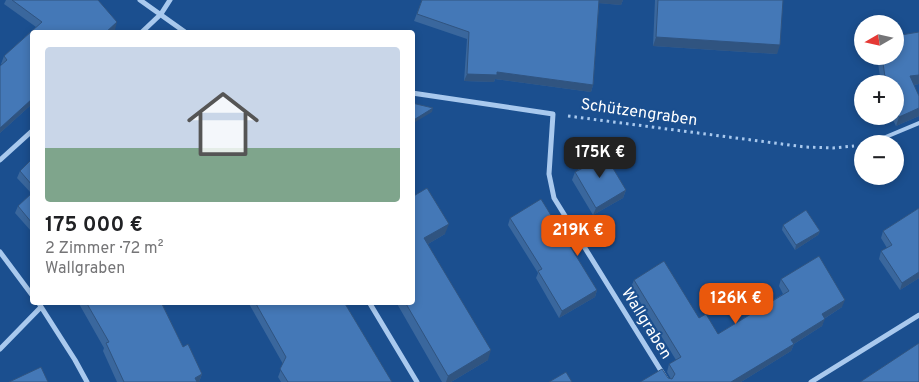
<!DOCTYPE html>
<html lang="de">
<head>
<meta charset="utf-8">
<style>
  :root { --surface:#fff; --page:#f2f2f2; --text:#202124; --muted:#757577; --accent:#ea580c }
  body { margin:0; font-family:Overpass,sans-serif; background:var(--page); color:var(--text); height:100vh; display:flex; flex-direction:column; font-size:19px; white-space:nowrap }
  * { box-sizing:border-box; margin:0 }
  p { font-size:16px; color:var(--muted) }
  .icon { flex:none; width:28px; height:28px; fill:none; stroke:currentColor; stroke-width:2; stroke-linecap:round; stroke-linejoin:round }
  .map { position:relative; flex:1; overflow:hidden }
  .side { position:absolute; left:30px; top:30px; width:385px; height:275px; display:flex; flex-direction:column; background:var(--surface); border-radius:5px; box-shadow:0 2px 8px #0003 }
  .side>* { flex:none }
  .needle { width:32px; rotate:261deg }
  .tools { position:absolute; left:854px; top:15px; display:grid; gap:10px }
  .tools a { display:grid; place-items:center; width:50px; height:50px; border-radius:50%; background:var(--surface); box-shadow:0 2px 8px #0003; font-size:25px }
  .price { position:absolute; translate:-50% -42px; padding:0 11px; border-radius:10px; background:var(--accent); color:#fff; font-size:16px; line-height:32px; filter:drop-shadow(0 1px 2px #0008) }
  .price::after { content:''; position:absolute; left:50%; top:30px; width:15px; height:11px; margin-left:-8px; background:inherit; clip-path:polygon(0 0,100% 0,50% 100%) }
  .price.current { background:#222; color:#fff }
  ul { padding:0; list-style:none }
  li { display:grid; align-content:center; gap:10px; height:265px; padding:0 15px }
  li span { display:grid; place-items:center; height:155px; border-radius:5px; color:#555 }
  li>.icon { margin-inline-start:auto }
  span .icon { width:90px; height:90px; fill:#fffc; stroke-width:1 }
  li b { font-size:21px }
  .map>svg:first-child { display:block }
  .lines { fill:none; stroke-linecap:round; stroke-linejoin:round }
  .path { stroke:#a9c9ee; stroke-width:3; stroke-dasharray:2.5 4; stroke-linecap:butt }
  .lane { stroke:#a9c9ee; stroke-width:4 }
  .street { stroke:#a9c9ee; stroke-width:5 }
  .wall { fill:#3a679d }
  .shaded-wall { fill:#305480 }
  .building { fill:#4478b7; stroke:#305480 }
  .labels { text-anchor:middle; dominant-baseline:central; stroke-width:4; stroke-linejoin:round; paint-order:stroke }
  .street-label { font-size:16px; fill:#fff; stroke:#1b4f8f }
</style>
</head>
<body>
<div class="map">
<svg width="919" height="382" viewBox="0 0 919 382">
  <rect width="100%" height="100%" fill="#1b4f8f"/>
  <g class="lines">
    <path class="path" d="M568,116L805,147L833,148L854,146"/>
    <path class="lane" d="M869,144L919,123"/>
    <path class="street" d="M140,0L185,32
      M142,32L161,14L170,0
      M412,93L553,114L549,174L554,198L668,382
      M0,160L32,131
      M0,252L32,295
      M38,302L75,360L87,382
      M369,302L417,382
      M0,349L41,307
      M811,382L919,315"/>
  </g>
  <path class="wall" d="M6,0H98L115,30L111,32H32V104L0,133V66L2,64H1L4,56L36,27L4,4Z
    M422,0H623L621,5L599,3L593,85L591,92L495,79L494,82L464,81L467,39L414,21Z
    M655,0H783L777,54L653,46Z
    M919,32V84L914,85L919,96V116L896,126L891,116H895V84H881L877,56H895Z
    M32,159V230L31,231L15,213L18,206L32,194L17,178L20,171Z
    M581,163L626,190L623,198L593,215L572,180L575,172L578,170Z
    M412,197L445,234L428,244L488,360L451,382H442L396,302H412Z
    M919,208V278L900,290L879,259L881,251L887,248L881,238L883,231Z
    M510,218L597,290L595,297L559,318L536,278L538,273L508,225Z
    M783,225L820,231L818,235L795,250L782,230Z
    M781,279L842,307L824,319L822,326L794,344L791,351L741,382H640L671,379L667,372L669,364L676,360L631,287L634,280L718,334L783,294L779,286Z
    M78,302H161L183,347L202,374L199,382H117L103,351L104,348Z
    M248,302H344L392,382H281L278,377L283,364Z"/>
  <path class="shaded-wall" d="M598,0H623L621,5L597,3Z
    M117,22L115,30L111,32H106Z
    M656,37L780,45L777,54L653,46Z
    M497,72L593,85L591,92L495,79L494,82L464,81L467,74Z
    M919,75V84L907,86L910,76Z
    M32,99V104L0,133V128Z
    M433,108L432,112L412,124V121Z
    M919,108V116L896,126L899,117Z
    M626,190L623,198L593,215L596,208Z
    M449,224L445,234L421,248L424,238Z
    M820,231L818,235L795,250L796,245Z
    M919,272V278L900,290L902,283Z
    M597,290L595,297L559,318L562,311Z
    M845,300L842,307L819,322L822,314Z
    M825,319L822,326L789,347L791,340Z
    M794,344L791,351L741,382H731Z
    M491,350L488,360L451,382H446L448,376Z
    M202,374L199,382H193L195,378Z"/>
  <path class="building" d="M12,0H98L117,22L106,32H32V99L0,128V66L7,60L4,56L42,22Z
    M422,0H599L593,85L497,72V75L467,74L469,32L417,14Z
    M658,0H783L780,45L656,37Z
    M919,32V75L910,76L919,96V108L899,117L895,107V84H886L882,56H895V36Z
    M412,103L433,108L412,121Z
    M602,150L626,190L596,208L575,172L583,168L581,163Z
    M32,159V185L20,171Z
    M427,188L449,224L424,238L491,350L448,376L405,302H412V197Z
    M32,193V223L18,206Z
    M541,199L597,290L562,311L538,271L542,269L510,218Z
    M919,208V272L902,283L881,251L892,245L883,231Z
    M806,210L820,231L796,245L783,225Z
    M819,256L845,300L822,314L825,319L791,340L794,344L731,382H640L662,369L668,378L672,379L675,374L669,364L681,357L634,280L664,261L699,318L706,314L718,334L789,291L781,279Z
    M86,302H161L183,347L188,344L202,374L195,378L197,382H124L106,343L109,342Z
    M255,302H344L392,382H288L280,369L286,357Z
    M919,343V382H860Z
    M41,367L48,382H9Z
    M566,372L572,382H549Z"/>
  <g class="labels">
    <g class="street-label">
      <text transform="translate(639 113) rotate(8)">Schützengraben</text>
      <text transform="translate(646 324) rotate(58)">Wallgraben</text>
    </g>
  </g>
</svg>
<div class="tools">
<a><svg class="needle" viewBox="-14 -14 28 28"><path d="M0-13l5 13h-10z" fill="#e53935"/><path d="M0 13l5-13h-10z" fill="#757577"/></svg></a>
<a>+</a>
<a>−</a>
</div>
<b class="price current" style="left:600px;top:179px">175K €</b>
<b class="price" style="left:578px;top:257px">219K €</b>
<b class="price" style="left:736px;top:325px">126K €</b>
<section class="side">
<ul>
<li><span style="background:linear-gradient(#c9d6e8 65%,#7fa58c 0)"><svg class="icon" aria-label="home" viewBox="0 0 24 24"><path d="M3 11l9-7 9 7M6 9v11h12V9"/></svg></span><div><b>175 000 €</b><p>2 Zimmer · 72 m²</p><p>Wallgraben</p></div></li>
</ul>
</section>
</div>
</body>
</html>
